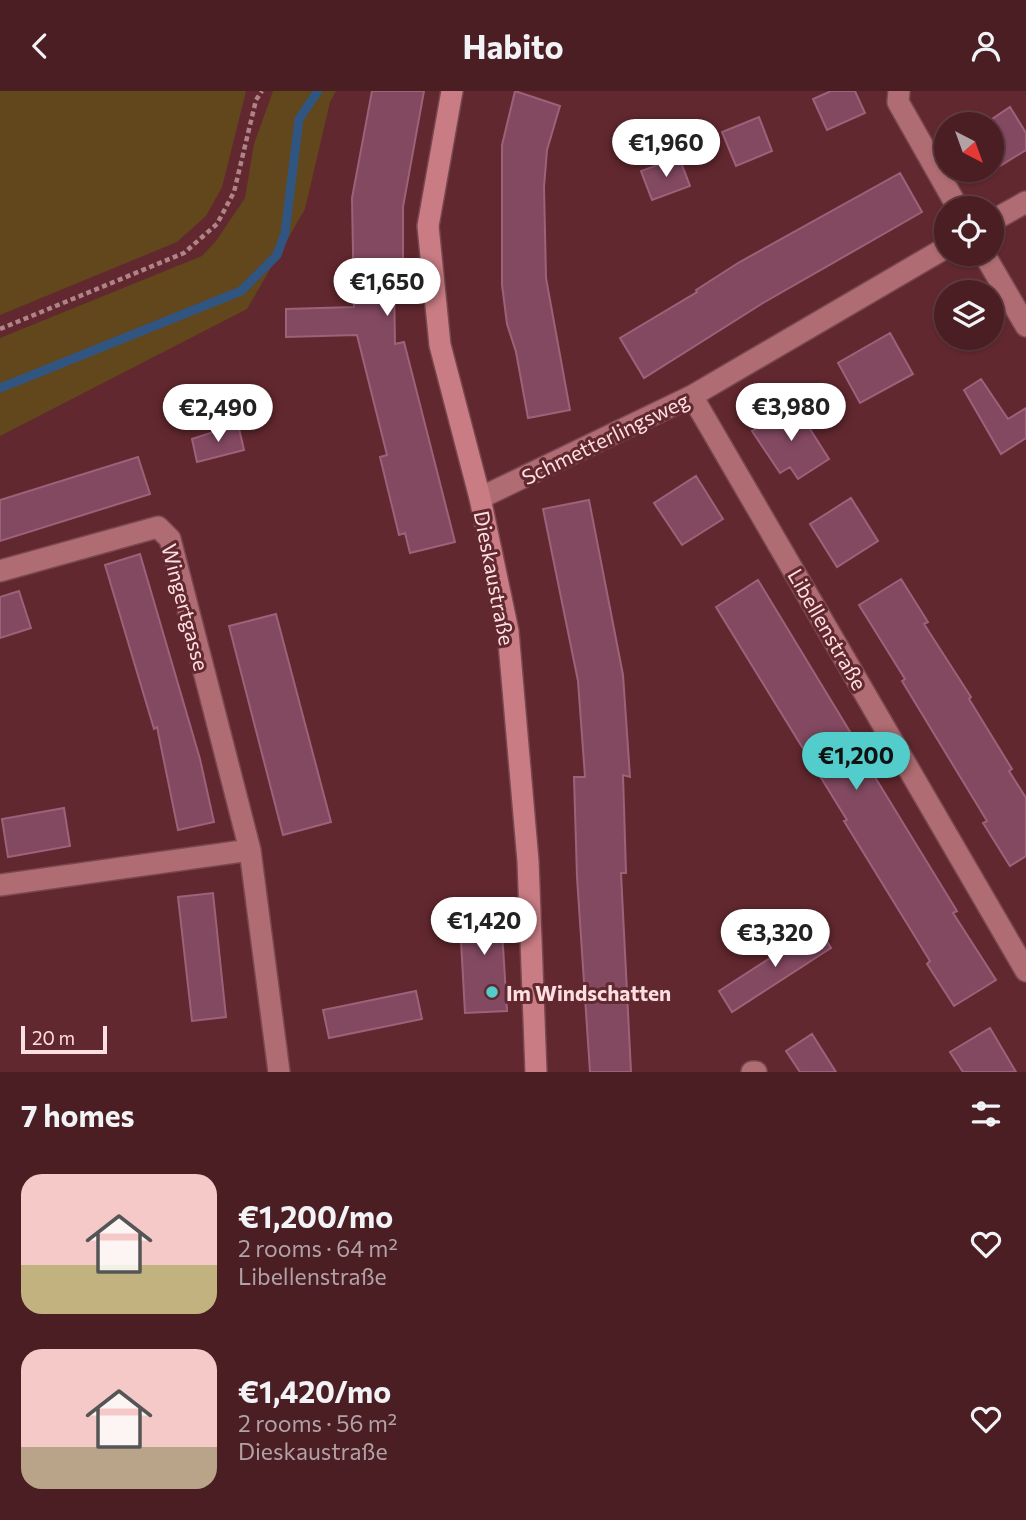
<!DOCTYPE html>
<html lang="en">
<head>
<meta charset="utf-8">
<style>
  :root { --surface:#4a1e23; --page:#51272b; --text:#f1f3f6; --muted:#b2a2a6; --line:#613c41; --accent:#52cdcc }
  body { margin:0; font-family:Commissioner,sans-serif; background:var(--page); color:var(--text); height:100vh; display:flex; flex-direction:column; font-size:26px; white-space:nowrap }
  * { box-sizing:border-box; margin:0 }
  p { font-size:23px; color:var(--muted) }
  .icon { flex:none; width:38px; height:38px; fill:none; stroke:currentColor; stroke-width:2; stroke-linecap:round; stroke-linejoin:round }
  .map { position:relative; height:981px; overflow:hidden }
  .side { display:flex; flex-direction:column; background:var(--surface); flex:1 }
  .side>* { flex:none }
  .needle { width:46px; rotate:139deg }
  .tools { position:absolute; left:934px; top:21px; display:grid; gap:14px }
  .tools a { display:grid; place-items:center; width:70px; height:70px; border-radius:50%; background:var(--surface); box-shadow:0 2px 5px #0004,0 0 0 2px var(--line); font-size:35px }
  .scale { position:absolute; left:21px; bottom:18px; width:86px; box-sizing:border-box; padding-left:7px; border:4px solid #fedfe1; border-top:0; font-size:19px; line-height:24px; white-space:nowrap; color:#fedfe1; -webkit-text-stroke:5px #62282f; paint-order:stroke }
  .price { position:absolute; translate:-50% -60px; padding:0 16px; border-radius:24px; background:#fff; color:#222; font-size:23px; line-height:46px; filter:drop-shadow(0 2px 4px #0008) }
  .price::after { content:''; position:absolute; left:50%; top:42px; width:21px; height:16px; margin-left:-10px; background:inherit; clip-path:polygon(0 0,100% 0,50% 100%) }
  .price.selected { background:var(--accent); color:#111 }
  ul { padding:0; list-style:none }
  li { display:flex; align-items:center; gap:21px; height:175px; padding:0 21px }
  li span { display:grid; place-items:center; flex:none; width:196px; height:140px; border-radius:21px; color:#555 }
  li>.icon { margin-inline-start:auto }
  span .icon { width:84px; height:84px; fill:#fffc; stroke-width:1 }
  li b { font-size:30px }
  h2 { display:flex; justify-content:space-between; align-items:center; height:84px; padding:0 21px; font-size:30px }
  header { display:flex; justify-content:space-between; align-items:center; height:91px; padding:0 21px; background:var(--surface); font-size:32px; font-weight:700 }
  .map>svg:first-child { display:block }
  .green { fill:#62461c }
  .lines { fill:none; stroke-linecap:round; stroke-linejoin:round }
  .stream { stroke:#315581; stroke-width:9 }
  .building { fill:#834961; stroke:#9e617a; stroke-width:2 }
  .minor-casing { stroke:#794750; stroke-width:24 }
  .major-casing { stroke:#794750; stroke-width:24 }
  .path { stroke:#b08388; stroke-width:4.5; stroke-dasharray:5 3.5; stroke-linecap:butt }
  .minor { stroke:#af6c72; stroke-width:21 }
  .major { stroke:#c97c83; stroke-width:21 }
  .poi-dot { fill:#52cdcc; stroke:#62282f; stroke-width:2.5 }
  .labels { text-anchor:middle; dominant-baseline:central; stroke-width:6; stroke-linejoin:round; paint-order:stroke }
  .street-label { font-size:21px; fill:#fedfe1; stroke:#62282f }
  .poi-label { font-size:21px; font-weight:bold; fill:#fedfe1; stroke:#62282f; text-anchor:start }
</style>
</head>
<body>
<header><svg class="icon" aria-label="back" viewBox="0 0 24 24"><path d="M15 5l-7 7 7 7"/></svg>Habito<svg class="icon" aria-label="person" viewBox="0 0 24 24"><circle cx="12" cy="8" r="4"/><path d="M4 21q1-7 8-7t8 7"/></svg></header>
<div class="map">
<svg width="1026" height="981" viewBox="0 0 1026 981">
  <rect width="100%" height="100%" fill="#62282f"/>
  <path class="green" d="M0,0H246L222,96L206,125L177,151L0,224Z
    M273,0H336L330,11L305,118L247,218L0,345V247L202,165L216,150L245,107L254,53Z"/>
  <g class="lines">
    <path class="stream" d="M0,297L241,200L277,164L285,142L299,28L318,0"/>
  </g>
  <path class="building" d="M372,0H424L403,116V189L394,190L395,253L404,251L455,451L410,462L405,442L399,444L380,366L387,364L357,244L286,246V218L354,216L352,107Z
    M515,0L560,15L547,59L544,96L546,187L570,319L528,327L516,261L507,233L502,194V54Z
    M831,0H855L865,22L827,39L813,8Z
    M1010,16L1026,42V59L992,80V28Z
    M759,26L772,60L736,75L722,41Z
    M679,66L690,95L652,109L641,80Z
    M900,82L922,121L763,212L644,287L620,247L697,201L696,199L738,172Z
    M890,242L913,283L860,312L838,272Z
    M981,288L1008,328L1026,317V347L1001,363L964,299Z
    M794,313L829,368L798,388L790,376L780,382L752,340Z
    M238,333L244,359L197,371L192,348Z
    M138,366L150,403L0,450V409Z
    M696,385L723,428L682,454L654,412Z
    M851,407L878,450L837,476L810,433Z
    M589,409L623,584L630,686L623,684L626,782H621L631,981H590L577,786L574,686H585L578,590L543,418Z
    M140,463L200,668L214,731L178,739L157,636L154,638L105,474Z
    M901,488L928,531L924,533L971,606L969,608L1012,678L1009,680L1026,707V765L1010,775L983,732L987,730L902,590L905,588L859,514Z
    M758,489L872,677L870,678L957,820L953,822L996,889L954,915L927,873L930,870L844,730L847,729L716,516Z
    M19,500L31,537L0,547V506Z
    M276,523L331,731L283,744L229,535Z
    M64,717L70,755L8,766L2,728Z
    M213,802L226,926L192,930L178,806Z
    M500,807L507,920L465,922L461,850H466L463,809Z
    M818,836L831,857L732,921L719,900Z
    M416,900L422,928L329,947L323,919Z
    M990,937L1016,981H963L950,961Z
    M812,943L836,981H800L786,960Z"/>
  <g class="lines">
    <defs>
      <path id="minor" d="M899,0L898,11L958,117
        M992,130L1026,111
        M984,163L1026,235
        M692,305L1026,880
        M480,407L692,305L947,156
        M0,480L158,436L170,448L250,759L279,981
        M0,794L250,759
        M752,981H756"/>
      <path id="major" d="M452,0L428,135L440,254L480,407L508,540L528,770L536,981"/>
    </defs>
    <use href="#minor" class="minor-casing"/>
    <use href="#major" class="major-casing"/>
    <path class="path" d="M0,238L184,162L217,133L234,101L256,9L262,0"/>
    <use href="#minor" class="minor"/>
    <use href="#major" class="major"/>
  </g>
  <circle class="poi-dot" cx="492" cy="901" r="7"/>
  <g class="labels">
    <g class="street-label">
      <text transform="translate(605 347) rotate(-26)">Schmetterlingsweg</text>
      <text transform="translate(495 487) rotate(79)">Dieskaustraße</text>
      <text transform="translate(186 516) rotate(75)">Wingertgasse</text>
      <text transform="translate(828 538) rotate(60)">Libellenstraße</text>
    </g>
    <g class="poi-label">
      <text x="506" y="901">Im Windschatten</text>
    </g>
  </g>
</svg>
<div class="tools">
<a><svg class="needle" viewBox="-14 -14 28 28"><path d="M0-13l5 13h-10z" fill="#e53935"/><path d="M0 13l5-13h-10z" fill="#b2a2a6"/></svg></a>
<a><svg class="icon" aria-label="locate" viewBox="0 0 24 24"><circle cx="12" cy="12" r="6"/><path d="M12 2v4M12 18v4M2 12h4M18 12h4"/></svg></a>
<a><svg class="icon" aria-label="layers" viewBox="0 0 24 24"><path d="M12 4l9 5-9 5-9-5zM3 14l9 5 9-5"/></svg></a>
</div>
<div class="scale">20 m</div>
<b class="price" style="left:666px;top:88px">€1,960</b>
<b class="price" style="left:387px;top:227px">€1,650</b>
<b class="price" style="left:791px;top:352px">€3,980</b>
<b class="price" style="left:218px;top:353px">€2,490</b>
<b class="price selected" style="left:856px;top:701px">€1,200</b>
<b class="price" style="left:484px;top:866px">€1,420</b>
<b class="price" style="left:775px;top:878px">€3,320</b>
</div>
<section class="side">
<h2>7 homes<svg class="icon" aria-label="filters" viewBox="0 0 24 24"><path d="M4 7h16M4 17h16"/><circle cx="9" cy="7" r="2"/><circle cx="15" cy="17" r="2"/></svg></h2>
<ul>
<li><span style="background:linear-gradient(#f6c9c9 65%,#c2b280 0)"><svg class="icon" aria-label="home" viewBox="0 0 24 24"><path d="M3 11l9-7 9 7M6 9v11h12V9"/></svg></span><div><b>€1,200/mo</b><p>2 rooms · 64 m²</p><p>Libellenstraße</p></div><svg class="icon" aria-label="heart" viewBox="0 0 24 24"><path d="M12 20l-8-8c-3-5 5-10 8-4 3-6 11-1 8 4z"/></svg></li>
<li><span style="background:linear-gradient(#f6c9c9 70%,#b9a48a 0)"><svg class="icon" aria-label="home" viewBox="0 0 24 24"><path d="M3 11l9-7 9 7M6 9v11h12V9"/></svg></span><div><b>€1,420/mo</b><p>2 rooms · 56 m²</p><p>Dieskaustraße</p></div><svg class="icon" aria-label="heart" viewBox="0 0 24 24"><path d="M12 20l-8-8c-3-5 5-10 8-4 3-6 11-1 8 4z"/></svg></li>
</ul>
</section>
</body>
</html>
